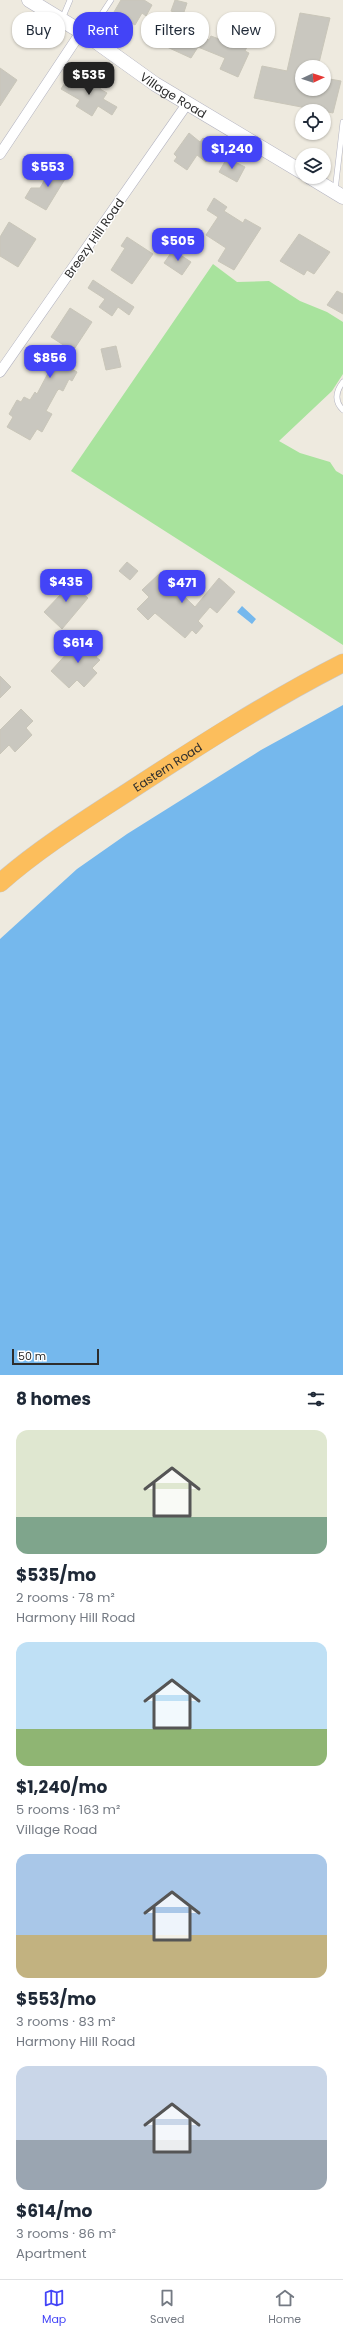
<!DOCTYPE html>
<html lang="en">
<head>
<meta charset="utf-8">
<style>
  :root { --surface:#fff; --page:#f6f6f7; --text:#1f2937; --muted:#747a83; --line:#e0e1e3; --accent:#4344f7 }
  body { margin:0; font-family:Poppins,sans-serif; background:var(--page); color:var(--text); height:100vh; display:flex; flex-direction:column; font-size:15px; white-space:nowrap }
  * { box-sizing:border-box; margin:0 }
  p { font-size:13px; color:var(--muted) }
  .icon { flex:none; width:22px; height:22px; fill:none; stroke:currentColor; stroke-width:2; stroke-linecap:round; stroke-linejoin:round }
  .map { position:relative; height:1375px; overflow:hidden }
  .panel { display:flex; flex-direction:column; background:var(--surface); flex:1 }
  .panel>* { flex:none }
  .guide { position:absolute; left:12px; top:12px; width:319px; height:36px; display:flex; gap:8px }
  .needle { width:26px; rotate:86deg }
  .tools { position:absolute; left:295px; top:60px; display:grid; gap:8px }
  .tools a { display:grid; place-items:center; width:36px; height:36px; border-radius:50%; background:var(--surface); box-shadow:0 1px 3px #0004; font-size:20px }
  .scale { position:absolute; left:12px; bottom:10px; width:87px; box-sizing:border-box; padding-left:4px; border:2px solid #2d2d2d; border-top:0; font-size:11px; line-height:14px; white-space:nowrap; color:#2d2d2d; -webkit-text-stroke:3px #fff; paint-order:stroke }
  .price { position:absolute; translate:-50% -34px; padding:0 9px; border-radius:8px; background:var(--accent); color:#fff; font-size:13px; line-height:26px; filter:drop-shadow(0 1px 2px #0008) }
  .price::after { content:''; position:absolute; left:50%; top:24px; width:12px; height:9px; margin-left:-6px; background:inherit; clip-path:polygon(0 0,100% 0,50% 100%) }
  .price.active { background:#222; color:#fff }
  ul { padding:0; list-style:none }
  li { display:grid; align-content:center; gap:8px; height:212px; padding:0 16px }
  li span { display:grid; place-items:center; height:124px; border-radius:12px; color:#555 }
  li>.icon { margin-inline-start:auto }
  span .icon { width:72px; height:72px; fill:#fffc; stroke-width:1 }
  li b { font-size:17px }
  h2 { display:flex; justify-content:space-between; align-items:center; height:48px; padding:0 16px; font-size:17px }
  .tag { padding:0 14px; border-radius:16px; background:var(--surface); box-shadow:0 1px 3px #0004; font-size:14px; line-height:36px }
  .tag.active { background:var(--accent); color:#fff }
  .menu { display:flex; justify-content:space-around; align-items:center; height:56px; border-top:1px solid var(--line); background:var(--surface); font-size:11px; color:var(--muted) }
  .menu a { display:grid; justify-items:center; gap:2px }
  .menu .active { color:var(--accent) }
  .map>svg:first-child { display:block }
  .green { fill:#a8e39d }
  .water { fill:#75b8ed }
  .building { fill:#c9c7bf; stroke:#c9c6b9 }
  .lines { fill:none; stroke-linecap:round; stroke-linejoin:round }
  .lane-casing { stroke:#b3b3c0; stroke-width:6 }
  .street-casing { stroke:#b3b3c0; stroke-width:11 }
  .secondary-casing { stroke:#b3b3c0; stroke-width:15 }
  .highway-casing { stroke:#c8c8c8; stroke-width:19 }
  .lane { stroke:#fff; stroke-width:5 }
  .street { stroke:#fff; stroke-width:10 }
  .secondary { stroke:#fff; stroke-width:14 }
  .highway { stroke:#fcbe5c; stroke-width:18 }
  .labels { text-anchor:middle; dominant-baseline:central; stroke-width:3; stroke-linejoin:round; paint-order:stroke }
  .street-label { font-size:12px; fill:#2d2d2d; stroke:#fff }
</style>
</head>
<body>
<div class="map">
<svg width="343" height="1375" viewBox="0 0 343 1375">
  <rect width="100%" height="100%" fill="#eeeadf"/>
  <path class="green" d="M213,264L237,282L269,281L300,301L327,312L343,322V374L332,391L279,441L300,453L330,462L336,471L343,475V645L71,471Z"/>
  <path class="water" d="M242,606L256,619L252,624L237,612Z
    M343,705V1375H0V939L77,869L127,834L261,750Z"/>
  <path class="building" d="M121,0H144L152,5L146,16L142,13L135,25L114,12Z
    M175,0L187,3L183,15L171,11Z
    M300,13L330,18L318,67H302V89H324V78L341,81L333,113L254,98L262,66L287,71Z
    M180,26L209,40L211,36L227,42L228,40L247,47L245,51L249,53L238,77L220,69L225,58L198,47L191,58L167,47Z
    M0,68L17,80L0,106Z
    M93,77L103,84L100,89L107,93L103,99L117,107L112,115L98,106L92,116L76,106L80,100L61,89L68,78L82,86L85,82L89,84Z
    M189,133L200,142L203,138L216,147L206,162L197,155L187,170L174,161L177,157L174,154Z
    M227,158L245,167L237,182L219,172Z
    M53,165L68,174L46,210L25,198L31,188H40Z
    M214,198L227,207L224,211L243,223L245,219L261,228L234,270L218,261L226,248L206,235L218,217L207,210Z
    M9,222L36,239L18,267L0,256V237Z
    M299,234L330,252L314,274L307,270L304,275L280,261Z
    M127,237L153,254L132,284L111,270L125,248L121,246Z
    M173,250L191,262L182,275L164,263Z
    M93,280L134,307L129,315L118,307L112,316L99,307L105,299L88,288Z
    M337,291L343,294V314L327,305Z
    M70,308L92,322L67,360L75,365L72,369L77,372L72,381L69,379L63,391L59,389L57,391L46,411L52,414L42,432L37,429L30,440L7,427L13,417L9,414L17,400L21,402L24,397L30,400L35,392L37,394L55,360L57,361L65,346L51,337Z
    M116,346L121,367L106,370L101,349Z
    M127,562L138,571L130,580L119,571Z
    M160,573L195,607L219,578L235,592L217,613L210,607L198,621L203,626L196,634L192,630L185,638L155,613L148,620L137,609L149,597L142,590Z
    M64,577L88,598L62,629L44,612L62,593L55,587Z
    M79,640L87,647L93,641L102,650L96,657L100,660L92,668L97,673L84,687L77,680L69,688L51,671Z
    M0,676L11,687L0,698Z
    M21,709L33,721L26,728L32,735L15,752L9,745L0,754V730Z"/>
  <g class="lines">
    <defs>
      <path id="lane" d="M62,19L70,0
        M88,35L111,0
        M335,191L343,122
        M343,382C336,391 334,401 343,410"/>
      <path id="street" d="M0,154L81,32
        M0,372L187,104"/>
      <g id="secondary">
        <path id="s1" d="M29,0L88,36L155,84L302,172"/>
        <path d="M310,177L343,197"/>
      </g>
      <g id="highway">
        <path id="s2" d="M0,883C38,849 88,818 131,790C200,745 270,700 343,663"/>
      </g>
    </defs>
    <use href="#lane" class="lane-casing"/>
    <use href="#street" class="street-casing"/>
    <use href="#secondary" class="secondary-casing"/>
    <use href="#highway" class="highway-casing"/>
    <use href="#lane" class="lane"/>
    <use href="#street" class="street"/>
    <use href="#secondary" class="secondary"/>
    <use href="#highway" class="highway"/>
  </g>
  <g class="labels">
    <g class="street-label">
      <text stroke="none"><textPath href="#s1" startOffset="173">Village Road</textPath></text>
      <text transform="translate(94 238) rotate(-55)">Breezy Hill Road</text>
      <text stroke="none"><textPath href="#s2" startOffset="204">Eastern Road</textPath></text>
    </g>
  </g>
</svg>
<div class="tools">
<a><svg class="needle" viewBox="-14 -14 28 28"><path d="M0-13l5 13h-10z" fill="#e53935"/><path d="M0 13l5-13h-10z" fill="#747a83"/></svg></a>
<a><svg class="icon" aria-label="locate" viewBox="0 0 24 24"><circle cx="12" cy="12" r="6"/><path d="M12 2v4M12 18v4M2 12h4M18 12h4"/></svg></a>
<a><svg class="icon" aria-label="layers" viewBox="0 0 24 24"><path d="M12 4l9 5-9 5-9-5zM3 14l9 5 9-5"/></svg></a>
</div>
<div class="scale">50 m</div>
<b class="price active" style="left:89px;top:96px">$535</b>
<b class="price" style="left:232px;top:170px">$1,240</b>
<b class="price" style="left:48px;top:188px">$553</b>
<b class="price" style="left:178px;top:262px">$505</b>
<b class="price" style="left:50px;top:379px">$856</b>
<b class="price" style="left:66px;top:603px">$435</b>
<b class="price" style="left:182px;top:604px">$471</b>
<b class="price" style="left:78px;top:664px">$614</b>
<div class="guide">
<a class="tag">Buy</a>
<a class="tag active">Rent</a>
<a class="tag">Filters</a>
<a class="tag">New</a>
</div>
</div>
<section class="panel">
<h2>8 homes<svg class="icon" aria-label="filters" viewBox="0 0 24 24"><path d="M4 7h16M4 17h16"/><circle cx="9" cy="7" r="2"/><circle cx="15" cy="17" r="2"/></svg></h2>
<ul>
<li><span style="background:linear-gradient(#dfe7d0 70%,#7fa58c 0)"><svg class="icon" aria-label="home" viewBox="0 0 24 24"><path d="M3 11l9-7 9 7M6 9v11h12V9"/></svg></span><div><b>$535/mo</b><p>2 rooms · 78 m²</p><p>Harmony Hill Road</p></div></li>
<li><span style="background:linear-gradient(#bfe0f5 70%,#8fb573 0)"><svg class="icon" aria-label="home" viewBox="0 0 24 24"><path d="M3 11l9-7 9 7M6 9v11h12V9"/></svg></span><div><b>$1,240/mo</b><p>5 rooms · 163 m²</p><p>Village Road</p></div></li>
<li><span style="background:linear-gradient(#a9c7e8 65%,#c2b280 0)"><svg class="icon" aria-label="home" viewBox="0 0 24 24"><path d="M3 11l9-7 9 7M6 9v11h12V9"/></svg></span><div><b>$553/mo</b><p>3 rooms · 83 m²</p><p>Harmony Hill Road</p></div></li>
<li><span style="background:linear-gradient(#c9d6e8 60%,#9aa5b1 0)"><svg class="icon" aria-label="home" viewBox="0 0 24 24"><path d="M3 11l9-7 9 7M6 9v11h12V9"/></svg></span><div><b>$614/mo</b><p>3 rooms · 86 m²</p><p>Apartment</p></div></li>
</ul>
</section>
<nav class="menu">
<a class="active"><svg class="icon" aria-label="map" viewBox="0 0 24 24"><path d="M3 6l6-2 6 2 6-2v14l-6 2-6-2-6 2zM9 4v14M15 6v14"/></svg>Map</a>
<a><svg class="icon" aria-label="saved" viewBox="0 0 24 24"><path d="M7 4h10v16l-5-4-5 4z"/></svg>Saved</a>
<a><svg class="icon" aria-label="home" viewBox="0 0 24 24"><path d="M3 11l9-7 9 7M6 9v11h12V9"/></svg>Home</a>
</nav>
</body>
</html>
